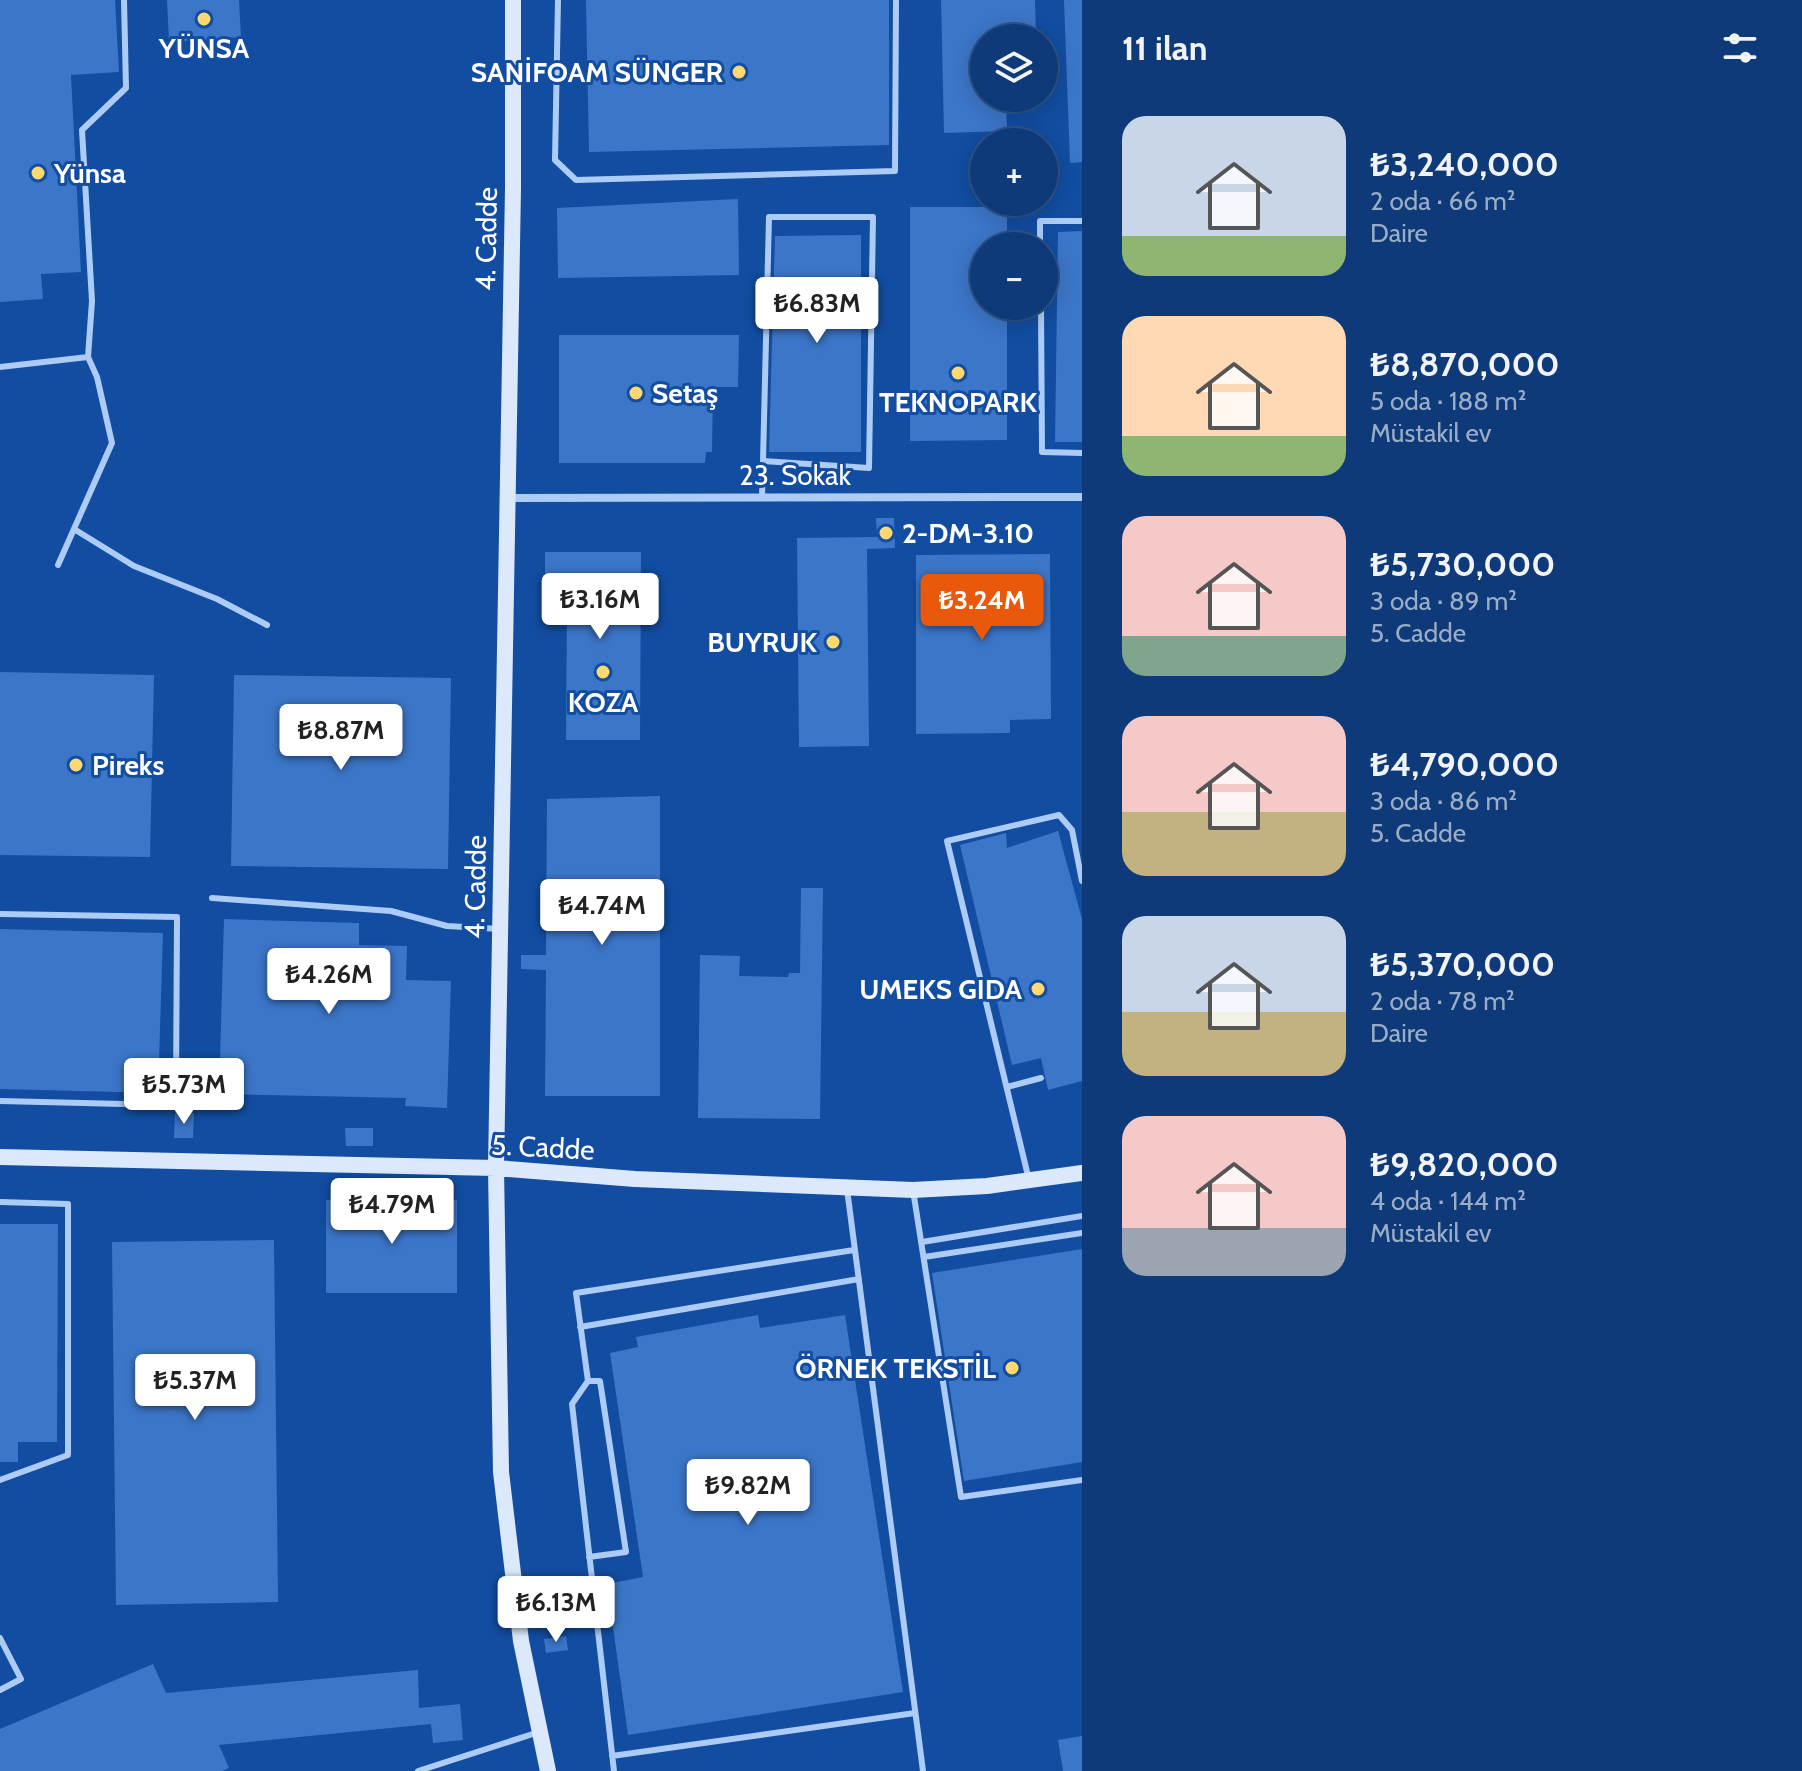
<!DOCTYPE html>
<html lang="tr">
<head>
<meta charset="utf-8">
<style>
  :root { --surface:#0e3a79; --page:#17417e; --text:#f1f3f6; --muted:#9badc6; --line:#2e548a; --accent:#ea580c }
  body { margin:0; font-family:Cabin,sans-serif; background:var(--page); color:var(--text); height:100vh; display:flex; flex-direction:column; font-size:30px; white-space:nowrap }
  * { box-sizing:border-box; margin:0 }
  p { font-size:26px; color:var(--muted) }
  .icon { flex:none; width:44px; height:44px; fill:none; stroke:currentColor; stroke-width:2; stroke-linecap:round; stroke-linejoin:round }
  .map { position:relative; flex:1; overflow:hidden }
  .sheet { display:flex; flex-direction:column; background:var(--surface); width:720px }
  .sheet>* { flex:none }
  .buttons { position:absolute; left:970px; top:24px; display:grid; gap:16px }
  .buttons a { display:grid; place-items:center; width:88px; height:88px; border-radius:50%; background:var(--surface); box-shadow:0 4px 20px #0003,0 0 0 2px var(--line); font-size:40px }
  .price { position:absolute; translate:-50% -68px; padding:0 18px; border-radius:8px; background:#fff; color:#222; font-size:26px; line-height:52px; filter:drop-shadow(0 2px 4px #0008) }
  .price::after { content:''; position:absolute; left:50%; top:48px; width:24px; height:18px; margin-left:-12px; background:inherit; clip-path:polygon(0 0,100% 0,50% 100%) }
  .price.current { background:var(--accent); color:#fff }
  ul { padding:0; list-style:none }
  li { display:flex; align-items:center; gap:24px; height:200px; padding:0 40px }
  li span { display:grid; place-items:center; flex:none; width:224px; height:160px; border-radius:24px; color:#555 }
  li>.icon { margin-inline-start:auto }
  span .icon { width:96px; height:96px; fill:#fffc; stroke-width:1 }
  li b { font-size:34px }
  h2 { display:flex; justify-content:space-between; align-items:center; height:96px; padding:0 40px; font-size:34px }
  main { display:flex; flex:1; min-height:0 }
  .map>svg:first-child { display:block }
  .building { fill:#3c76c8 }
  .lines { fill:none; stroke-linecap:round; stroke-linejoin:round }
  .lane { stroke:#accbf5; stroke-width:6 }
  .street { stroke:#accbf5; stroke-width:8 }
  .secondary { stroke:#dce9fd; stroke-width:16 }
  .poi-dot { fill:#ffd96f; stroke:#124da1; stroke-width:3 }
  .labels { text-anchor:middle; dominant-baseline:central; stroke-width:6; stroke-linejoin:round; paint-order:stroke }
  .poi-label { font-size:28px; font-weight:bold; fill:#fff; stroke:#124da1; text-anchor:end }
  .street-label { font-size:28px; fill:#fff; stroke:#124da1 }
</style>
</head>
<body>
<main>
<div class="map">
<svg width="1082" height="1771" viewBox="0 0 1082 1771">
  <rect width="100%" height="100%" fill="#124da1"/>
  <path class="building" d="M0,0H115L119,72L71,75L81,272L41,274L43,299L0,302Z
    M167,0H239L241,37L169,42Z
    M586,0H889V145L589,152Z
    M941,0H1035L1036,38H984V98H1006L1007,131L944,133Z
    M1064,0H1082V162L1070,163Z
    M738,199L739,275L558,278L557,208Z
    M910,207H1007V246H984V306H1007V440L910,441Z
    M1082,231V442H1055L1058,232Z
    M861,235V452H769L775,236Z
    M559,335H739L738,387H713L712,452H706L705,463H559Z
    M876,518H894L895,548L867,549L869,746L799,747L797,538L877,537Z
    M545,552H641L640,740H566L567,603H545Z
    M1050,554L1051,719L1010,720V733L916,734V555Z
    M0,672L154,675L150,857L0,855Z
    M234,675L451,678L448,869L231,866Z
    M660,796V1096H545L546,970L521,969V955H546L547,799Z
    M1058,831L1082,919V1081L1048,1090L1041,1058L1012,1065L960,845L1006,833L1007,848Z
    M801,888H823L820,1119L698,1118L700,955L740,956L739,976L788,977L789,973H800Z
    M224,919L359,923V945L407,946L406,980L451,981L447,1108L405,1106L406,1098L219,1094Z
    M0,929L163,933L158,1093L0,1089Z
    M175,1113H194L193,1138H174Z
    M345,1128H373V1146H346Z
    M326,1200H457V1293H326Z
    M0,1224H58L57,1442H18V1462H0Z
    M274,1240L278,1602L116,1605L112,1242Z
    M1082,1249V1462L964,1481L932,1273Z
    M758,1315L760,1328L845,1315L903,1692L628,1735L607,1584L643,1577L610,1353L638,1347L636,1337Z
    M566,1636L568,1650L546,1653L544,1639Z
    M153,1664L166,1693L418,1670L419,1708L460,1704L463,1740L433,1743L431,1724L219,1745L229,1768L222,1771H0V1729Z
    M1082,1736V1771H1063L1058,1740Z"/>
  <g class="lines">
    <path class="lane" d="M558,0L555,160L576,180L895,171L896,0
      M1040,246V221H1082
      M1041,306L1042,452L1082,453
      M0,367L88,357L92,301L82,130L126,88L124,0
      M762,498L763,461L869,468L873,217H769L763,461
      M74,529L134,566L217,599L267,625
      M58,565L112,443L97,377L88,357
      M212,898L391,911L447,926L500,929
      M0,914L177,917L176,1092L164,1105L0,1101
      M1007,1087L1041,1078
      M1029,1180L947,841L1059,815L1072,830L1082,881
      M847,1189L923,1771
      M913,1190L961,1497L1082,1480
      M0,1202L68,1204V1455L0,1480
      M922,1242L1082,1216
      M924,1257L1082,1233
      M580,1327L859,1279
      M588,1381H600L626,1552L589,1557
      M0,1638L21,1679L0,1690
      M612,1756L915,1713
      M418,1771L539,1732
      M614,1771L572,1404L588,1381L576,1293L854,1250"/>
    <path class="street" d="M508,498L1082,497"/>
    <path class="secondary" d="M513,0V188L496,1168L501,1472L521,1641L548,1771
      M0,1157L496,1168L635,1179L913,1190L987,1186L1082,1173"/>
  </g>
  <g class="poi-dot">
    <circle cx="204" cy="19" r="8"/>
    <circle cx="739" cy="72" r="8"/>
    <circle cx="38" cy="173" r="8"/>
    <circle cx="958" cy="373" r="8"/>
    <circle cx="636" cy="393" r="8"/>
    <circle cx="886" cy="533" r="8"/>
    <circle cx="833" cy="642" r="8"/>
    <circle cx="603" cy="672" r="8"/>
    <circle cx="76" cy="765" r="8"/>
    <circle cx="1038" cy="989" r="8"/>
    <circle cx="1012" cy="1368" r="8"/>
  </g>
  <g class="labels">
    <g class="poi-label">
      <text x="204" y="48" text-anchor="middle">YÜNSA</text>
      <text x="723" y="72">SANİFOAM SÜNGER</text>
      <text x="54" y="173" text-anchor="start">Yünsa</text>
      <text x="652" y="393" text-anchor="start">Setaş</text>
      <text x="958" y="402" text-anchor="middle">TEKNOPARK</text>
      <text x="902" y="533" text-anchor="start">2-DM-3.10</text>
      <text x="817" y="642">BUYRUK</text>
      <text x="603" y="702" text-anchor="middle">KOZA</text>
      <text x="92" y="765" text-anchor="start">Pireks</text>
      <text x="1022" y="989">UMEKS GIDA</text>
      <text x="996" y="1368">ÖRNEK TEKSTİL</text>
    </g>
    <g class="street-label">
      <text transform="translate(486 239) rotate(-89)">4. Cadde</text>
      <text x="795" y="475">23. Sokak</text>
      <text transform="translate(475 887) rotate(-89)">4. Cadde</text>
      <text transform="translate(543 1147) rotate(3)">5. Cadde</text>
    </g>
  </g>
</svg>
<div class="buttons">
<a><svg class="icon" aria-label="layers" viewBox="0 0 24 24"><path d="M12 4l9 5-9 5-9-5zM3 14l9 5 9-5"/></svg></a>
<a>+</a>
<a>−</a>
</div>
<b class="price" style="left:817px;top:345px">₺6.83M</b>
<b class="price" style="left:600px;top:641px">₺3.16M</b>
<b class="price current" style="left:982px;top:642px">₺3.24M</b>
<b class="price" style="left:341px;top:772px">₺8.87M</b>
<b class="price" style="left:602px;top:947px">₺4.74M</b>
<b class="price" style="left:329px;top:1016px">₺4.26M</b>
<b class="price" style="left:184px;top:1126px">₺5.73M</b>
<b class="price" style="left:392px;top:1246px">₺4.79M</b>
<b class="price" style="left:195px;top:1422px">₺5.37M</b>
<b class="price" style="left:748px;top:1527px">₺9.82M</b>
<b class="price" style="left:556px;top:1644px">₺6.13M</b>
</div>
<section class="sheet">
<h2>11 ilan<svg class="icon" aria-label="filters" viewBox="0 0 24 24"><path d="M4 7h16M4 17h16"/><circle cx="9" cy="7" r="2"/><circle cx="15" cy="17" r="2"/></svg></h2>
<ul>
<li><span style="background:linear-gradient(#c9d6e8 75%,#8fb573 0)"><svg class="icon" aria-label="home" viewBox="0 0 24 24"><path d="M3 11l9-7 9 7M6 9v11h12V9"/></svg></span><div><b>₺3,240,000</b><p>2 oda · 66 m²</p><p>Daire</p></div></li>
<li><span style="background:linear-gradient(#ffd9b3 75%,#8fb573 0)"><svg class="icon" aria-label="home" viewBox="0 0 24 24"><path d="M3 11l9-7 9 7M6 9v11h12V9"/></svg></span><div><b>₺8,870,000</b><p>5 oda · 188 m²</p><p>Müstakil ev</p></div></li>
<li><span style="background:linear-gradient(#f6c9c9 75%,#7fa58c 0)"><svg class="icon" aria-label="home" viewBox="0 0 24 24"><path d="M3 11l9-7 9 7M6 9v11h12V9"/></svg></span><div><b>₺5,730,000</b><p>3 oda · 89 m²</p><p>5. Cadde</p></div></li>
<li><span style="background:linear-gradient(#f6c9c9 60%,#c2b280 0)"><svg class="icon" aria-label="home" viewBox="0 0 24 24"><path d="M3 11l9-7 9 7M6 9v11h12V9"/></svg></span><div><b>₺4,790,000</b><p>3 oda · 86 m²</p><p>5. Cadde</p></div></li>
<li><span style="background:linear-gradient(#c9d6e8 60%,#c2b280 0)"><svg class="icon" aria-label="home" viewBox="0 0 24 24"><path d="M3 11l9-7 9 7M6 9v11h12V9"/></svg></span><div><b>₺5,370,000</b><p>2 oda · 78 m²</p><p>Daire</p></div></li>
<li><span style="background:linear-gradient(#f6c9c9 70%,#9aa5b1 0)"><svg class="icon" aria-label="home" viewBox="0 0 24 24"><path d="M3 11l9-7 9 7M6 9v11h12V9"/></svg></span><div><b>₺9,820,000</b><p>4 oda · 144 m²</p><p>Müstakil ev</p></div></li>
</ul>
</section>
</main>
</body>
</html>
